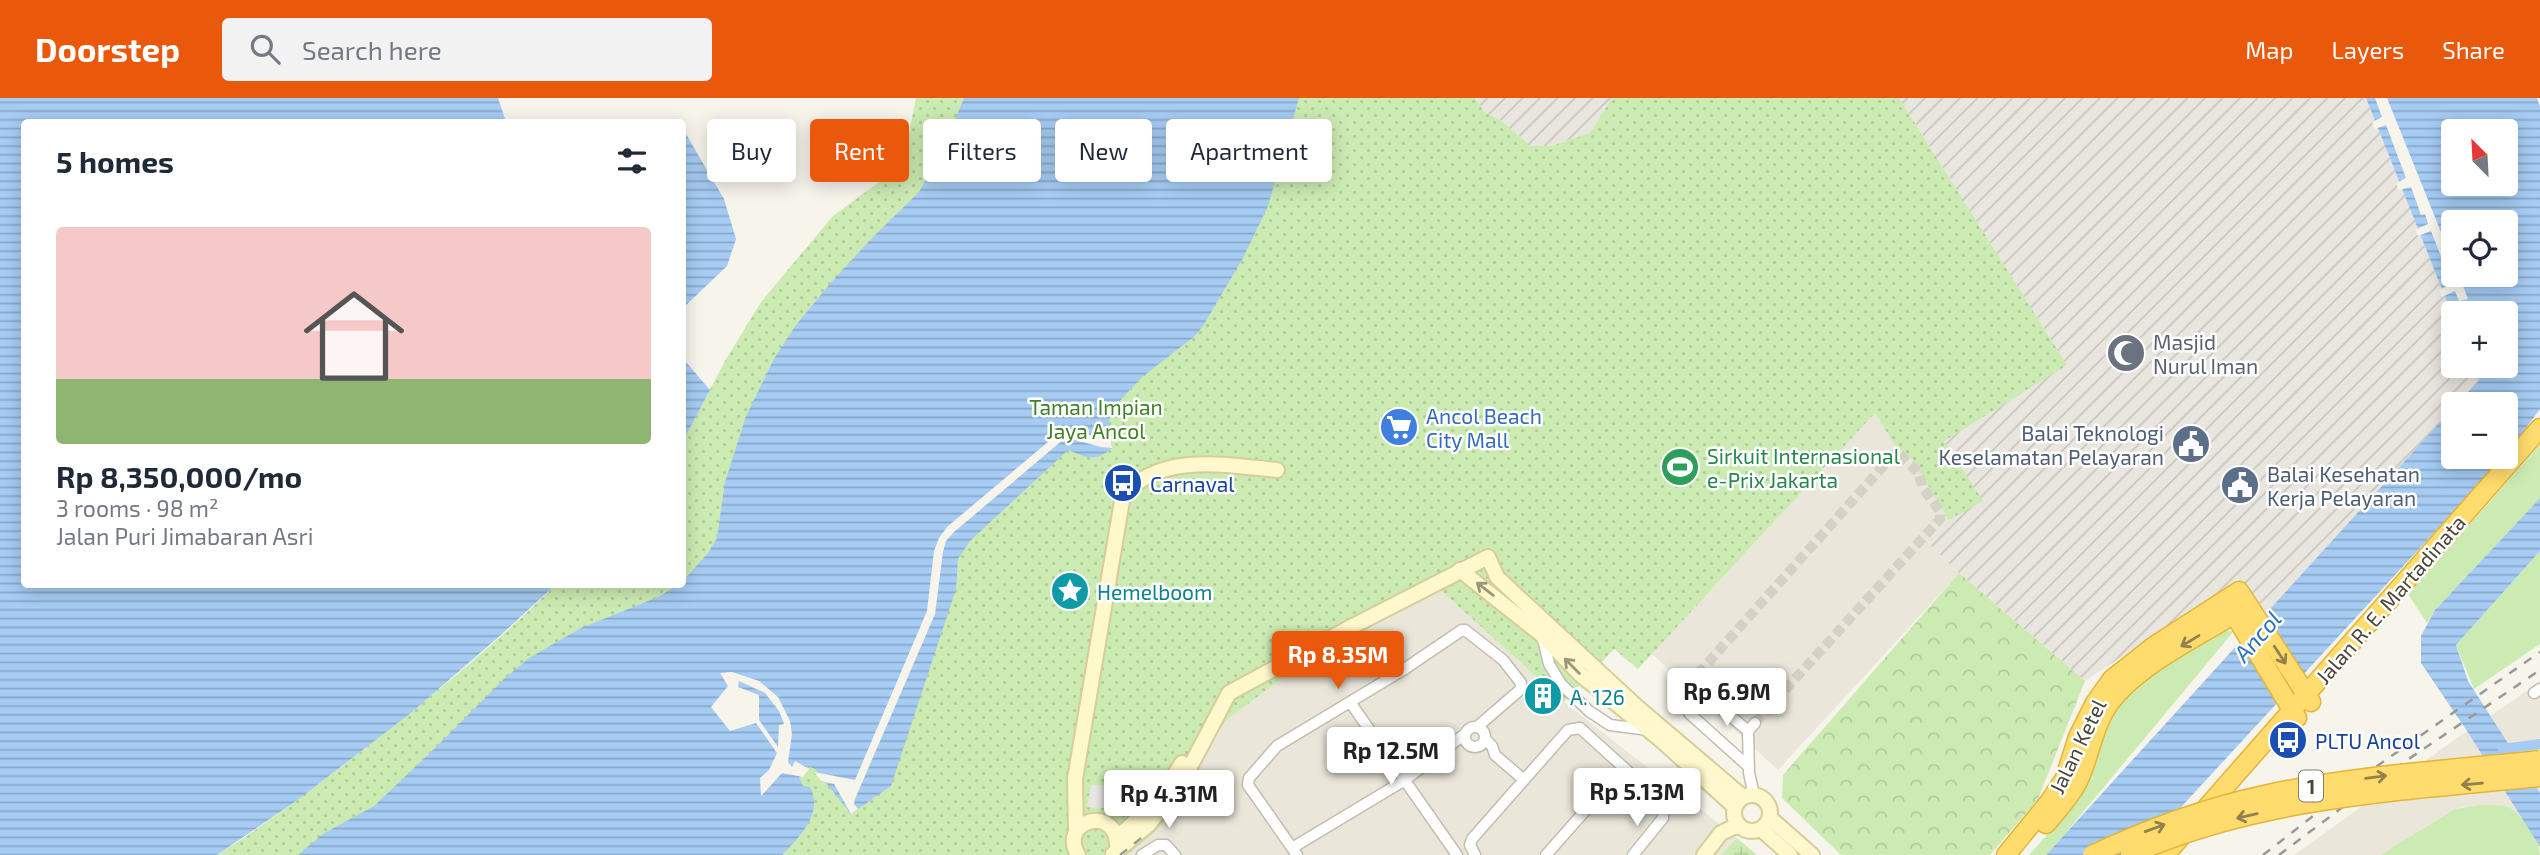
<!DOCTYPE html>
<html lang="en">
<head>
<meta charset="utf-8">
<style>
  :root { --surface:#fff; --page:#f2f2f3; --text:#1f2937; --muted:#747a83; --line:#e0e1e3; --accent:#ea580c }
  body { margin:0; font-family:"Exo 2",sans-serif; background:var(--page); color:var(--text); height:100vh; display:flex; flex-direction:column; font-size:26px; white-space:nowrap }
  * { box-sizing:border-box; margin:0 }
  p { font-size:23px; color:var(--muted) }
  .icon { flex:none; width:38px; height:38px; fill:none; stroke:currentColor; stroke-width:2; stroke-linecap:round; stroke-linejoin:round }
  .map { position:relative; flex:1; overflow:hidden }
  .side { position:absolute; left:21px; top:21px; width:665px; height:469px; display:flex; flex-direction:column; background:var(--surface); border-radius:7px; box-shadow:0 4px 18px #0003 }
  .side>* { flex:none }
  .top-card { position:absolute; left:707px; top:21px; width:665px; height:63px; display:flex; gap:14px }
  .needle { width:46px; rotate:336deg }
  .fabs { position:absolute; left:2441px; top:21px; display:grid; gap:14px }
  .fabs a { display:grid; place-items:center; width:77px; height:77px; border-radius:7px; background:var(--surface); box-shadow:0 4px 18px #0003; font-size:35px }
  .price { position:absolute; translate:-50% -60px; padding:0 16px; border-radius:7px; background:#fff; color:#222; font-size:23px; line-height:46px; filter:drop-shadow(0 2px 4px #0008) }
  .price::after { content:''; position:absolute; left:50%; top:42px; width:21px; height:16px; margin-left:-10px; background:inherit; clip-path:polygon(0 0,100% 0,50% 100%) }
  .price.current { background:var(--accent); color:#fff }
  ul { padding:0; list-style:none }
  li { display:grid; align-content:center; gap:14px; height:371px; padding:0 35px }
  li+li { border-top:2px solid var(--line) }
  li span { display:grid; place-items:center; height:217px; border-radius:7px; color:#555 }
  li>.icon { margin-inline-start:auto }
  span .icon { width:126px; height:126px; fill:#fffc; stroke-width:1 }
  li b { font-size:30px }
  h2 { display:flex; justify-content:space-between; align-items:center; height:84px; padding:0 35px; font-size:30px }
  .tag { padding:0 24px; border-radius:7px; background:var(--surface); box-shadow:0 4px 18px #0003; font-size:24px; line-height:63px }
  .tag.current { background:var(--accent); color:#fff }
  header { display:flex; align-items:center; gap:42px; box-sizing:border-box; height:98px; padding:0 35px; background:var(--accent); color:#fff }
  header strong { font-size:33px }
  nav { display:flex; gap:38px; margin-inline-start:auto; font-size:24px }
  .search { width:490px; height:63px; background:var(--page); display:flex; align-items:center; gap:18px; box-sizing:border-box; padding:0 24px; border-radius:7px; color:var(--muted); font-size:26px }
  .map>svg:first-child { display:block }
  .residential { fill:#eae6d9 }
  .industrial { fill:url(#industrial-furrows) }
  .green { fill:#ccebb2 }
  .forest { fill:url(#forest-crowns) }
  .wetland { fill:url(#wetland-marsh) }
  .park { fill:url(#park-dots) }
  .parking { fill:#e7e6e2 }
  .water { fill:url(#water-rules); fill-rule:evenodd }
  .pier { fill:#f6f4eb; fill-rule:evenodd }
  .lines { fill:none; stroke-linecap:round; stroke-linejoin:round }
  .canal { stroke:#a6ccf4; stroke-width:10 }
  .street-tunnel { stroke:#d4d1c7; stroke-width:10; stroke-dasharray:10 5; stroke-linecap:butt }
  .street-casing { stroke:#c2bdad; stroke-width:13 }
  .secondary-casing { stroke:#d7cd99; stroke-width:18 }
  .highway-casing { stroke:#e4b536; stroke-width:21 }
  .street { stroke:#fff; stroke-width:10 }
  .secondary { stroke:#fff8cc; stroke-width:14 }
  .highway { stroke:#ffdc6d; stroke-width:18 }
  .rail { stroke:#999; stroke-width:2.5; stroke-dasharray:9 9; stroke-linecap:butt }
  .highway-bridge-casing { stroke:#e4b536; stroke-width:21; stroke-linecap:butt }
  .highway-bridge { stroke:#ffdc6d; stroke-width:18 }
  .oneway { stroke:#9c967b }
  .oneway2 { stroke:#93814d }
  .labels { text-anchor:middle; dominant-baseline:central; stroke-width:5; stroke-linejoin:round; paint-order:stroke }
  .shield { fill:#fff; stroke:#817d74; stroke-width:2 }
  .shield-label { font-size:19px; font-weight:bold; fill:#4b4538 }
  .worship-label { font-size:21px; fill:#5b616d; stroke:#fff; text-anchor:start }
  .park-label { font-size:21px; fill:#408027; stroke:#fff }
  .shop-label { font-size:21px; fill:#366cbe; stroke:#fff; text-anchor:start }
  .service-label { font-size:21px; fill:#4e5e75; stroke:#fff; text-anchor:end }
  .leisure-label { font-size:21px; fill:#27864d; stroke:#fff; text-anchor:start }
  .transit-label { font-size:21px; fill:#164399; stroke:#fff; text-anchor:start }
  .culture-label { font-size:21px; fill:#0d838f; stroke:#fff; text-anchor:start }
  .street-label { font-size:21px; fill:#4b4538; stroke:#fff }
  .water-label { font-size:23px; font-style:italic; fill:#2b71bd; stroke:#fff }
</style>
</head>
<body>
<header>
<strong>Doorstep</strong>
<div class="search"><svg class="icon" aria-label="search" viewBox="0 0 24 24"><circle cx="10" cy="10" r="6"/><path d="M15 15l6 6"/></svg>Search here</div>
<nav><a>Map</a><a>Layers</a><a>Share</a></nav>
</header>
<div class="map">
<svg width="2540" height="757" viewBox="0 0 2540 757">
  <defs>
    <pattern id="industrial-furrows" width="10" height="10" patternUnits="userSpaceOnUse" patternTransform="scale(1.75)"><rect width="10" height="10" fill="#e9e5df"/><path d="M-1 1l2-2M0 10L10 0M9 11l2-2" fill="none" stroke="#c9c6c0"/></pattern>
    <pattern id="forest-crowns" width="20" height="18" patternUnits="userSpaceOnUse" patternTransform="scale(1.75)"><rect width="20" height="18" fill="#ccebb2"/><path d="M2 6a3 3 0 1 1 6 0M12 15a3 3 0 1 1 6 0" fill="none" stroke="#b1cb9a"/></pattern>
    <pattern id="wetland-marsh" width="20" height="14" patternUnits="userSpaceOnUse" patternTransform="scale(1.75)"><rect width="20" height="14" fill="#ccebb2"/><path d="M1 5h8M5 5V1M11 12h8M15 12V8" fill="none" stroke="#b1cb9a"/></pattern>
    <pattern id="park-dots" width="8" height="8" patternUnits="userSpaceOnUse" patternTransform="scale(1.75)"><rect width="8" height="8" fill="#ccebb2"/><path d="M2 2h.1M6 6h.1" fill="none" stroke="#b1cb9a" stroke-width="1.8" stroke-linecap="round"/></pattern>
    <pattern id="water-rules" width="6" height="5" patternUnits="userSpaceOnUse" patternTransform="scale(1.75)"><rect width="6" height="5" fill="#a6ccf4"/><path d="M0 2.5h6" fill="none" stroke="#89a7c7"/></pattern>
  </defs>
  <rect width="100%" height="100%" fill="#f6f4eb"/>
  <path class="residential" d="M1875,315L1894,346L1913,362L1949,422L1929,446L1959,475L1778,672L1652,556Z
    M1436,488L1564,604L1737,740L1721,757H1127L1157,733L1198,658L1228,621L1292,573Z
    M2540,584V695L2490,618Z
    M2467,633L2520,717L2463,709L2455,711L2380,757H2294Z"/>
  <path class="industrial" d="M1475,0H1612L1590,35L1551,48H1531L1500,22L1484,14Z
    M1899,0H2366L2453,219L2454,268H2473L2479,282L2457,306H2454L2453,310L2261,523L2238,481L2085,583L1959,475L1929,446L1948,422L1913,362L2066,266Z"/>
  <path class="green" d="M2540,347V400L2435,512L2427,525L2408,496Z
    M2540,453V546L2474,591L2456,547Z
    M2218,533H2234L2064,737L2046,757H2029L2055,728L2112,611L2150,576Z
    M2481,707C2490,708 2502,706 2510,710C2523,717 2540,742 2540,757H2380L2455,711Z"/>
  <path class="forest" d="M1959,475L2085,583L2038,701L1990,757H1841L1782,700L1783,677Z"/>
  <path class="wetland" d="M1737,740L1757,757H1721Z"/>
  <path class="park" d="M916,0H1475L1484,14L1500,22L1531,48H1551L1590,35L1612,0H1899L2067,267L1944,343L1983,403L1949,422L1913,362L1894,346L1875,315L1638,571L1614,551L1564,604L1436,488L1292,573L1228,621L1198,658L1185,694L1157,733L1127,757H217C270,724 319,686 369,647C433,597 498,545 555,487L682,486L683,343L725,263L761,204L833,118L883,81L908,40Z"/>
  <path class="parking" d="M1091,687L1148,690L1130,712L1087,709Z"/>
  <path class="water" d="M0,0H498L506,24H24V486L555,487L502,536L412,614L299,701L217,757H0Z
    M964,0H1299L1268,108L1243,160L1203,228L1195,238L1142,279L1114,309L1109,323L1112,350C1093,365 1089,360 1068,352L970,443L958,461L956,491L891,688L851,716L815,671L807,668L799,680L803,688L810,689C824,715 799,740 782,757H298L323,736L374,708L434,651L504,581L529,560L581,530L658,499L678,487L682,486L683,483L708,455L717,440L725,384L746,318L774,261L796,227L829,187L871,141L919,94L943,51Z
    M2366,0H2537L2540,9V311L2506,357V306H2457L2479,282L2473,268H2506V215H2454L2453,219ZM2454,33H2506V86H2454ZM2454,124H2506V177H2454Z
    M683,31L724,101L736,141L727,168L683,210Z
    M683,255L686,264L710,292L683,343Z
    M2453,310L2454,359H2504L2183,707L2147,757H2046Z
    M2540,400V453L2456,547L2468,583L2540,695V749L2467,633L2421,565V538L2435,512Z"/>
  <path class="pier" d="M2375,0H2387L2453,164L2454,177H2459L2468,201L2459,203L2455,193L2442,199L2439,192L2452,186L2431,133L2418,138L2415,132L2428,126L2425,116L2421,117L2411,89L2399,92L2396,85L2406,80L2386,27L2375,31L2373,27L2372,24L2382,19Z
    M1070,332L1111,342L1112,350L1101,349L1068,340L1064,341L954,434L946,443L943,454L935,516L855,701L854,706L858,711L851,716L834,686L821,683L814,674L855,682L927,513L934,453L939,440L947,429L1055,338Z
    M732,574L759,583L778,599L790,623L792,636L788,664L792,669L795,663L809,671L803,679L782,675L761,698L760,680L769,672L777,655L756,625L730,633L711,609L728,588L720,575ZM739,583L765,595L779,613L784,626L779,627L778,649L759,622V597L738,589Z"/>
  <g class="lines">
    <path class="canal" d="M2503,651L2540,646"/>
    <path class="street-tunnel" d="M1698,576L1893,357L1899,356L1919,375L1922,389L1940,413V421L1755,625"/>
    <defs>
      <path id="street" d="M1543,541L1549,566L1561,586L1589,613L1610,627L1649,632
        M1698,576L1685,595V607L1690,616L1749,669
        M1691,584L1748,633
        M2534,595L2540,591
        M1350,604L1457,757
        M1465 639a10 10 0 1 1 20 0a10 10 0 1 1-20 0Z
        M1486,642L1492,648L1495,657L1523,681
        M1754,697L1749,675L1748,633L1755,625
        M1292,750L1405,682L1465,636
        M1142,757L1158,747H1166L1175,757
        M1297,757L1248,687L1249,680L1277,648L1403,572L1462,532H1465L1503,562L1521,585V591L1477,629
        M1475,757L1470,747L1472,741L1568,632L1580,630L1664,706L1663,720L1633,757
        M1546,757L1623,670"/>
      <path id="secondary" d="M1460,472L1542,537L1581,577L1661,642L1735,709
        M1734 715a18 18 0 1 1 36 0a18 18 0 1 1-36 0Z
        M1770,720L1812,757
        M1761,731L1790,757
        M1076,733L1075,681L1123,397C1163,354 1225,367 1277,372
        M1116,740C1143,718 1164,695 1182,665
        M1113,756L1148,727L1180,688L1229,595L1353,528L1488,459L1497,479L1516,497L1636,608L1743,699
        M1078,757C1058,723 1115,706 1117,746
        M1704,757L1721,735L1738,727"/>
      <path id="highway" d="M2228,506L2297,620
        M2046,726C2057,713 2068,701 2076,687C2089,664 2091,635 2105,612C2130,569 2206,535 2248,508
        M2006,757L2050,703L2065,680L2078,639L2095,605L2112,581L2154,548L2239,493L2311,604
        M2165,757L2540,330"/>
    </defs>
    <use href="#street" class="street-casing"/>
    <use href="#secondary" class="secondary-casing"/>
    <use href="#highway" class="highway-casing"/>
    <use href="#street" class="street"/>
    <use href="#secondary" class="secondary"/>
    <use href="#highway" class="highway"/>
    <path class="rail" d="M1120,757L1145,737
      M2263,757L2380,666L2540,554
      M2279,757L2388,675L2540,572"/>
    <defs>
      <path id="highway-bridge" d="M2092,757C2147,731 2204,710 2264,697C2354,677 2448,672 2540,662
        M2130,757C2259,699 2402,693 2540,679"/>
    </defs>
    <use href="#highway-bridge" class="highway-bridge-casing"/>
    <use href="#highway-bridge" class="highway-bridge"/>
  </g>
  <defs><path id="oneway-shaft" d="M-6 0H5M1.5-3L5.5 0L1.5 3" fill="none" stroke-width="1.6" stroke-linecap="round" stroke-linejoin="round" transform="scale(1.75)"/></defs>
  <g class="oneway">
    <use href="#oneway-shaft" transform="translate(1485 491) rotate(-142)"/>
    <use href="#oneway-shaft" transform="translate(1572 568) rotate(-135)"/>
  </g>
  <g class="oneway2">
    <use href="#oneway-shaft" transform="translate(2190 543) rotate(149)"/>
    <use href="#oneway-shaft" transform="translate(2280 557) rotate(57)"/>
    <use href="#oneway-shaft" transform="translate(2376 679) rotate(-7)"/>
    <use href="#oneway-shaft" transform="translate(2472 686) rotate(175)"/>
    <use href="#oneway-shaft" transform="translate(2247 718) rotate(167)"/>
    <use href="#oneway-shaft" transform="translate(2155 730) rotate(-20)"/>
  </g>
  <defs>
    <symbol id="mosque-disc" viewBox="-11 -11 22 22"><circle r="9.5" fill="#6b7280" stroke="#fff"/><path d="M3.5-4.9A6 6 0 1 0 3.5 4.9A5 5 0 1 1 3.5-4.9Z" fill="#fff"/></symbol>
    <symbol id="supermarket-disc" viewBox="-11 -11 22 22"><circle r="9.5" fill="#3f7fe0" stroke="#fff"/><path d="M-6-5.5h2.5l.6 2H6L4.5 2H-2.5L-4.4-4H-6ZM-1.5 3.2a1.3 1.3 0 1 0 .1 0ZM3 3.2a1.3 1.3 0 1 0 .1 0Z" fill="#fff"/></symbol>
    <symbol id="civic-disc" viewBox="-11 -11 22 22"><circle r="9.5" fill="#5c6f8a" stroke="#fff"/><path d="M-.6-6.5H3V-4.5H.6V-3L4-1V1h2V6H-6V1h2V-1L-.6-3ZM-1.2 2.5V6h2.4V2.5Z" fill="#fff"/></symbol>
    <symbol id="stadium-disc" viewBox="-11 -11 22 22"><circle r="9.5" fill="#2e9e5b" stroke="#fff"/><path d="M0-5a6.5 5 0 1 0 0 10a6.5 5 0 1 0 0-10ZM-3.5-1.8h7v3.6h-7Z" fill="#fff"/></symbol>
    <symbol id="bus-disc" viewBox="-11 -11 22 22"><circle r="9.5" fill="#1a4fb4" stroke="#fff"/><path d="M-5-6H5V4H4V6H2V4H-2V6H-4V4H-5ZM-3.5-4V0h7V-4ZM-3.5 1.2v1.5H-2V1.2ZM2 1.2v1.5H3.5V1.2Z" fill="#fff"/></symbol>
    <symbol id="sight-disc" viewBox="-11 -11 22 22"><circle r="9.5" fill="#0f9aa8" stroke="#fff"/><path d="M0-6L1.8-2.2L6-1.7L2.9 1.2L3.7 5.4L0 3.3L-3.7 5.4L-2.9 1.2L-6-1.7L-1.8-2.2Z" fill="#fff"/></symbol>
    <symbol id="building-disc" viewBox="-11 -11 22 22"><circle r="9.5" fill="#0f9aa8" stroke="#fff"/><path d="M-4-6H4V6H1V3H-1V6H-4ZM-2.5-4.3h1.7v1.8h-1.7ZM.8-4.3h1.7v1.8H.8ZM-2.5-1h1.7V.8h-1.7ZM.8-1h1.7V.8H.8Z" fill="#fff"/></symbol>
  </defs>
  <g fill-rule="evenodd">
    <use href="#mosque-disc" x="2104" y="233" width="44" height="44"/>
    <use href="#supermarket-disc" x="1377" y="307" width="44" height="44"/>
    <use href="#civic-disc" x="2169" y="324" width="44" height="44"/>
    <use href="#stadium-disc" x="1658" y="347" width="44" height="44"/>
    <use href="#bus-disc" x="1101" y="363" width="44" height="44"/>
    <use href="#civic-disc" x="2218" y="365" width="44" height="44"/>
    <use href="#sight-disc" x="1048" y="471" width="44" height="44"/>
    <use href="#building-disc" x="1521" y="576" width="44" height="44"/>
    <use href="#bus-disc" x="2266" y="620" width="44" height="44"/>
  </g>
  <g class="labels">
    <rect class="shield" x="2299" y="672.5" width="24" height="31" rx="5"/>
    <g class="shield-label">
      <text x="2311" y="688">1</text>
    </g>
    <g class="worship-label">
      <text x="2153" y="243">Masjid<tspan x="2153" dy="24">Nurul Iman</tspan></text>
    </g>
    <g class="park-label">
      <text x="1096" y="308">Taman Impian<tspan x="1096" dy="24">Jaya Ancol</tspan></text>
    </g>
    <g class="shop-label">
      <text x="1426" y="317">Ancol Beach<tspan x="1426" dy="24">City Mall</tspan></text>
    </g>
    <g class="service-label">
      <text x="2164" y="334">Balai Teknologi<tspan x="2164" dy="24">Keselamatan Pelayaran</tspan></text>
      <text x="2267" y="375" text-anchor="start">Balai Kesehatan<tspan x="2267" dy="24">Kerja Pelayaran</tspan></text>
    </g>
    <g class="leisure-label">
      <text x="1707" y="357">Sirkuit Internasional<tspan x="1707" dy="24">e-Prix Jakarta</tspan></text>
    </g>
    <g class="transit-label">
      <text x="1150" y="385">Carnaval</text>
      <text x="2315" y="642">PLTU Ancol</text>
    </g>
    <g class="culture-label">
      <text x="1097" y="493">Hemelboom</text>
      <text x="1570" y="598">A. 126</text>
    </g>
    <g class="street-label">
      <text transform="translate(2390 501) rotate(-49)">Jalan R. E. Martadinata</text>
      <text transform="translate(2077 648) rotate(-64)">Jalan Ketel</text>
    </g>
    <g class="water-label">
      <text transform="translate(2257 538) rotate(-49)">Ancol</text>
    </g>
  </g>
</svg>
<div class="fabs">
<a><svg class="needle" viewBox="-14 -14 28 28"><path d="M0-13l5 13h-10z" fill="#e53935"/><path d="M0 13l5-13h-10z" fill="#747a83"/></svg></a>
<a><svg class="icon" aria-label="locate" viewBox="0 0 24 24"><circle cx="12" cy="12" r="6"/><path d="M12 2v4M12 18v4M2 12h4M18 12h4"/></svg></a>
<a>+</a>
<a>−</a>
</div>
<b class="price current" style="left:1338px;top:593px">Rp 8.35M</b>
<b class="price" style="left:1727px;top:630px">Rp 6.9M</b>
<b class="price" style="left:1391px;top:689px">Rp 12.5M</b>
<b class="price" style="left:1637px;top:730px">Rp 5.13M</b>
<b class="price" style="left:1169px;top:732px">Rp 4.31M</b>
<div class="top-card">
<a class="tag">Buy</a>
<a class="tag current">Rent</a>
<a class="tag">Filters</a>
<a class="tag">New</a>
<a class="tag">Apartment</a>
</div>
<section class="side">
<h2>5 homes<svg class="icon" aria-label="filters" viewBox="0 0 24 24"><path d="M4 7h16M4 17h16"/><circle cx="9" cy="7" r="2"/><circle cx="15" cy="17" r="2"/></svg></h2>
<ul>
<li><span style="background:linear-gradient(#f6c9c9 70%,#8fb573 0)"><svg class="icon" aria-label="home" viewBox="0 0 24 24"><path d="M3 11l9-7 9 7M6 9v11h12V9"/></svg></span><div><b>Rp 8,350,000/mo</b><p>3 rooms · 98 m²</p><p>Jalan Puri Jimabaran Asri</p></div></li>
</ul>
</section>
</div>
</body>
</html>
